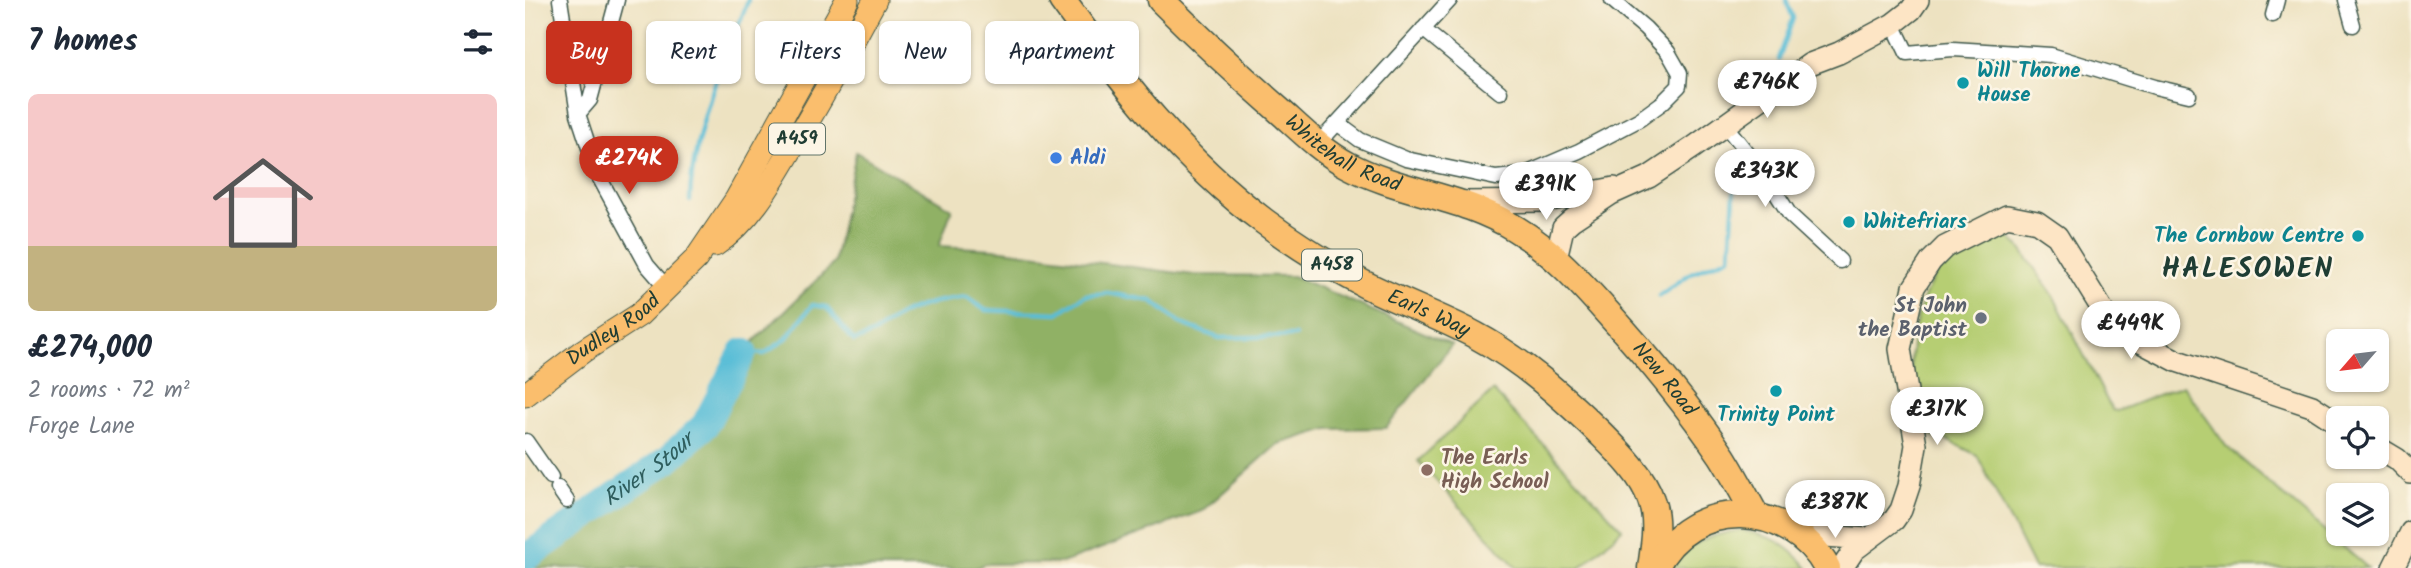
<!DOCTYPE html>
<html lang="en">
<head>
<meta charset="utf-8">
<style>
  :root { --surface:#fff; --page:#f6f6f7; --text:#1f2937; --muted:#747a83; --accent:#c8321e }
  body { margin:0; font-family:Kalam,sans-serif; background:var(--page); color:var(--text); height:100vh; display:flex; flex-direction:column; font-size:26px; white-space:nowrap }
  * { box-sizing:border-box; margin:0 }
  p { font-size:23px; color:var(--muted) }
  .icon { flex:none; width:38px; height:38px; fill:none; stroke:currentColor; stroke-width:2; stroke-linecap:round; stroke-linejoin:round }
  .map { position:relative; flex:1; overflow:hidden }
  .panel { display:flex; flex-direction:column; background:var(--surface); width:525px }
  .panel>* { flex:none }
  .guide { position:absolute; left:21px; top:21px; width:665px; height:63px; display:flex; gap:14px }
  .needle { width:46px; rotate:242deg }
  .controls { position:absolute; left:1801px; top:329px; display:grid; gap:14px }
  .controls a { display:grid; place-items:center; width:63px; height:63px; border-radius:10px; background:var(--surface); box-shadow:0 2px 5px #0004; font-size:35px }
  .price { position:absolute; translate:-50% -60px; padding:0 16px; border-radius:24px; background:#fff; color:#222; font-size:23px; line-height:46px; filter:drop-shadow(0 2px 4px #0008) }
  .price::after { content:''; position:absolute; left:50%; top:42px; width:21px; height:16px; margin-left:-10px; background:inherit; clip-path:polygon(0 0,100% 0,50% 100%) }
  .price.active { background:var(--accent); color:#fff }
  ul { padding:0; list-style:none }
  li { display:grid; align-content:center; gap:14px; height:371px; padding:0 28px }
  li span { display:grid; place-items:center; height:217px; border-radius:10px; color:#555 }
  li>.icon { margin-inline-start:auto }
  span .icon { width:126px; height:126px; fill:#fffc; stroke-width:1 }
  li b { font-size:30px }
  h2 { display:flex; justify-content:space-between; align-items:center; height:84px; padding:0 28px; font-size:30px }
  .tag { padding:0 24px; border-radius:10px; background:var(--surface); box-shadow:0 2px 5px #0004; font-size:24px; line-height:63px }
  .tag.active { background:var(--accent); color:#fff }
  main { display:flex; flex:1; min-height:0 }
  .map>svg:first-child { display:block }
  .green { fill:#b6ce73; stroke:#6a8654; stroke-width:2 }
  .forest { fill:#90b165; stroke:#58774c; stroke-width:2 }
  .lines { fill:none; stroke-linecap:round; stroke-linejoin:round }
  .stream { stroke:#59bdd7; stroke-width:4.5 }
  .river { stroke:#59bdd7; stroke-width:28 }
  .street-casing { stroke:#3e5649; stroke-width:17 }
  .secondary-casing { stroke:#3e5649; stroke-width:24 }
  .primary-casing { stroke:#3e5649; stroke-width:25 }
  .highway-casing { stroke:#3e5649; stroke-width:29 }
  .street { stroke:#fff; stroke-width:14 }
  .secondary { stroke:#fde5c5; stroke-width:21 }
  .primary { stroke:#fabe6d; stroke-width:23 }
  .highway { stroke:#fabe6d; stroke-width:26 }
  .culture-dot { fill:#0f9aa8; stroke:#fcf5e5; stroke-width:2.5 }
  .shop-dot { fill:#3f7fe0; stroke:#fcf5e5; stroke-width:2.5 }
  .worship-dot { fill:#6b7280; stroke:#fcf5e5; stroke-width:2.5 }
  .education-dot { fill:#8d6e63; stroke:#fcf5e5; stroke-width:2.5 }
  .labels { text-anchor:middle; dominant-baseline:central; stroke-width:5; stroke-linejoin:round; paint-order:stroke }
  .shield { fill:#fcf5e5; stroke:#617469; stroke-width:2 }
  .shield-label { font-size:19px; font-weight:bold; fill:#1f3d34 }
  .culture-label { font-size:21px; font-weight:bold; fill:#0d838f; stroke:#fcf5e5; text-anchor:start }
  .street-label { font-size:21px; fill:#1f3d34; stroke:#fcf5e5 }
  .shop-label { font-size:21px; font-weight:bold; fill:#366cbe; stroke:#fcf5e5; text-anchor:start }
  .worship-label { font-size:21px; font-weight:bold; fill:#5b616d; stroke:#fcf5e5; text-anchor:end }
  .education-label { font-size:21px; font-weight:bold; fill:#785e54; stroke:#fcf5e5; text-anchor:start }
  .water-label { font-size:23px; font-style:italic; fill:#2e5d5d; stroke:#fcf5e5 }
  .district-label { font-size:28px; font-weight:bold; letter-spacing:2px; fill:#1f3d34; stroke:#fcf5e5 }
</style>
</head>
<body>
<main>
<section class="panel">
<h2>7 homes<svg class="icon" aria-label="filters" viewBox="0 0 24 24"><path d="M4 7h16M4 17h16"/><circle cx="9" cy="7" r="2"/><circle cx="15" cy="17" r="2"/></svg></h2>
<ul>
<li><span style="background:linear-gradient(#f6c9c9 70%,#c2b280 0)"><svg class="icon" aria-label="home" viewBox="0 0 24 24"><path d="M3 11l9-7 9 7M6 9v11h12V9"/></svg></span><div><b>£274,000</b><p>2 rooms · 72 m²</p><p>Forge Lane</p></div></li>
</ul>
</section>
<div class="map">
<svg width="1886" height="568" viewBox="0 0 1886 568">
  <rect width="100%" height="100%" fill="#fcf5e5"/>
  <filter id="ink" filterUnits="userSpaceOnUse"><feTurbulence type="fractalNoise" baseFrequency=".0143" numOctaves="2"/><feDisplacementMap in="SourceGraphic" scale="14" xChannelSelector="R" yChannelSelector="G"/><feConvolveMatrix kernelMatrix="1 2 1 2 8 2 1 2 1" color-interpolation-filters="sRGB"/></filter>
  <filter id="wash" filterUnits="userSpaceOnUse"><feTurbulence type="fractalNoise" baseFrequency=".00686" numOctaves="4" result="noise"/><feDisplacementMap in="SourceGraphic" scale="28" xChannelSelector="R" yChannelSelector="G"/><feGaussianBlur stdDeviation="1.57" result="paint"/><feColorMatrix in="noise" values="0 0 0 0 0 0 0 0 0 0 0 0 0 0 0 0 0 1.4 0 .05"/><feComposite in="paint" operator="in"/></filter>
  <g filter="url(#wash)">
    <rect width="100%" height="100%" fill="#ede2c1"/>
    <path class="green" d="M1478,232L1493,245L1528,295L1587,410L1592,411L1658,385L1701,446L1843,568H1509L1452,455L1420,439L1405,435L1398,430C1394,408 1386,383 1386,361C1386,325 1403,272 1433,249C1446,239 1462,236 1478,232Z
      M968,391L1097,529L1055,568H992L893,461Z
      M1215,530C1249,537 1260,542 1283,568H1144C1163,543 1185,535 1215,530Z"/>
    <path class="forest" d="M331,152L427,209L414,246L469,249L669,275L768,276L927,345L861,428L803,429L753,444L677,511L537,563L459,564L451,568H0V548L73,499L142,460L180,425L218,352L309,263Z"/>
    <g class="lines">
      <path class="stream" d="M1254,59L1268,18L1261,0
        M165,201C165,160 184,99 198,60C205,39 217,21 223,0
        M1134,296L1166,273L1205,257L1211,162
        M218,352L239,354L261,339L287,305L301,307L329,341C350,335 355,328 372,317C394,304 417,300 442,297L460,310L533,313L560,295L583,293L627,301L655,323L694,338L770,336"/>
      <path class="river" id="s1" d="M0,558L142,460L180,425L218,352"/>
    </g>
  </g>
  <g filter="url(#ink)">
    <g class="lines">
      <defs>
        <path id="street" d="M35,0L53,114L73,175L122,265L142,288
          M1821,0L1828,25
          M1748,15L1752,0
          M1368,24L1382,53L1428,49L1526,55L1630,87L1664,95
          M898,29L975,92
          M53,114L65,100L92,0
          M812,123L835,140L881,159L971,178L998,175L1054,151L1115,119L1137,103L1154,86L1155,73L1143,52L1120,28L1087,0
          M1200,125L1239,174L1265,215L1315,261
          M793,144L925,0
          M1,441L26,477
          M33,488L42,501"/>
        <path id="secondary" d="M937,202L1021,201L1089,188
          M1031,258L1038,228L1047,220L1086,194L1124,177L1169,147L1285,64L1314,53L1368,24L1386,10L1393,0
          M1852,447L1872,459L1886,473
          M1273,534L1342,539
          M1317,568L1329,550L1369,520L1376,510L1384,486L1391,445L1375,349L1389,287L1406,261L1420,247L1482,216L1512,222L1532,236L1582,317L1608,338L1652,361L1787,406L1813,423
          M1868,568L1886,532"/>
        <g id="primary">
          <path d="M190,245C230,218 252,172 277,131C303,88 326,44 350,0"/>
          <path id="s2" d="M0,395L58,351L114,315L171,259L211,200L322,0"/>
        </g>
        <g id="highway">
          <path id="s3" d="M537,0C597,83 657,160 740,222C771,245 805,266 839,284C875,302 914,316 950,335C997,360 1037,396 1075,433C1093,451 1118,475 1126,500C1134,521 1129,546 1126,568"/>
          <path id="s4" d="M636,0C675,39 715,76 756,112C777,131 798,152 823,165C876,193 937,195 991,229C1026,250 1054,281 1081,311C1123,357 1162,404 1197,456C1209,475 1220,496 1231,516"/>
          <path d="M1130,568C1166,495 1265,500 1302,568"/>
        </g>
      </defs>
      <use href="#street" class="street-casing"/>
      <use href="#secondary" class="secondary-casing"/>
      <use href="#primary" class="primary-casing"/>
      <use href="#highway" class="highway-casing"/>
      <use href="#street" class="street"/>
      <use href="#secondary" class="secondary"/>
      <use href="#primary" class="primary"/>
      <use href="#highway" class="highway"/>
    </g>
  </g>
  <g class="culture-dot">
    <circle cx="1438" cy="83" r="7"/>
    <circle cx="1324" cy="222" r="7"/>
    <circle cx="1833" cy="236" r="7"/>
    <circle cx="1251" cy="391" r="7"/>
  </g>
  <circle class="shop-dot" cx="531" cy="158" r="7"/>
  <circle class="worship-dot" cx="1456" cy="318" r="7"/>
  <circle class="education-dot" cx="902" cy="470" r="7"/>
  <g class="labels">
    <g class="shield">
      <rect x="244" y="123.5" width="56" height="31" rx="5"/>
      <rect x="777" y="249.5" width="60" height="31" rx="5"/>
    </g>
    <g class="shield-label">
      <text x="272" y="139">A459</text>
      <text x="807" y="265">A458</text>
    </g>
    <g class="culture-label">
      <text x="1452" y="71">Will Thorne<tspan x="1452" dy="24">House</tspan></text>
      <text x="1338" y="222">Whitefriars</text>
      <text x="1819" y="236" text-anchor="end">The Cornbow Centre</text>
      <text x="1251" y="415" text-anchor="middle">Trinity Point</text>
    </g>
    <g class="street-label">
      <text stroke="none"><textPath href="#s4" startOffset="240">Whitehall Road</textPath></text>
      <text stroke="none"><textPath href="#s3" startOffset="490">Earls Way</textPath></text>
      <text stroke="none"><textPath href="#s2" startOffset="110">Dudley Road</textPath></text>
      <text stroke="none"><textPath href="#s4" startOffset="642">New Road</textPath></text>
    </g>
    <g class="shop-label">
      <text x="545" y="158">Aldi</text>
    </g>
    <g class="worship-label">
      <text x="1442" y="306">St John<tspan x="1442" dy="24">the Baptist</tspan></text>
    </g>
    <g class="education-label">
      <text x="916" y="458">The Earls<tspan x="916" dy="24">High School</tspan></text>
    </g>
    <g class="water-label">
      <text stroke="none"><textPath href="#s1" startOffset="152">River Stour</textPath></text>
    </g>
    <g class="district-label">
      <text x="1723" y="269">HALESOWEN</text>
    </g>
  </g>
</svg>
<div class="controls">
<a><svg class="needle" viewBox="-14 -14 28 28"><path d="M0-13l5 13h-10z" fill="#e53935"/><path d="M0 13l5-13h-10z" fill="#747a83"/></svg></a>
<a><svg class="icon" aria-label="locate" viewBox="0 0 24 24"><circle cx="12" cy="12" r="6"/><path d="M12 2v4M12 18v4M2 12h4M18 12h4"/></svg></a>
<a><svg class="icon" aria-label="layers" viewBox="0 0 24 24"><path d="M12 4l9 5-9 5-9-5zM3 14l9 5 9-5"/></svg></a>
</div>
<b class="price" style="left:1242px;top:120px">£746K</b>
<b class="price active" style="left:104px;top:196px">£274K</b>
<b class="price" style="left:1240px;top:209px">£343K</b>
<b class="price" style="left:1021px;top:222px">£391K</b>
<b class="price" style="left:1606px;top:361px">£449K</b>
<b class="price" style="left:1412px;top:447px">£317K</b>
<b class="price" style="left:1310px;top:540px">£387K</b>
<div class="guide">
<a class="tag active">Buy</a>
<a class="tag">Rent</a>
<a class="tag">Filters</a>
<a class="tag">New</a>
<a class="tag">Apartment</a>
</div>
</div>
</main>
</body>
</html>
